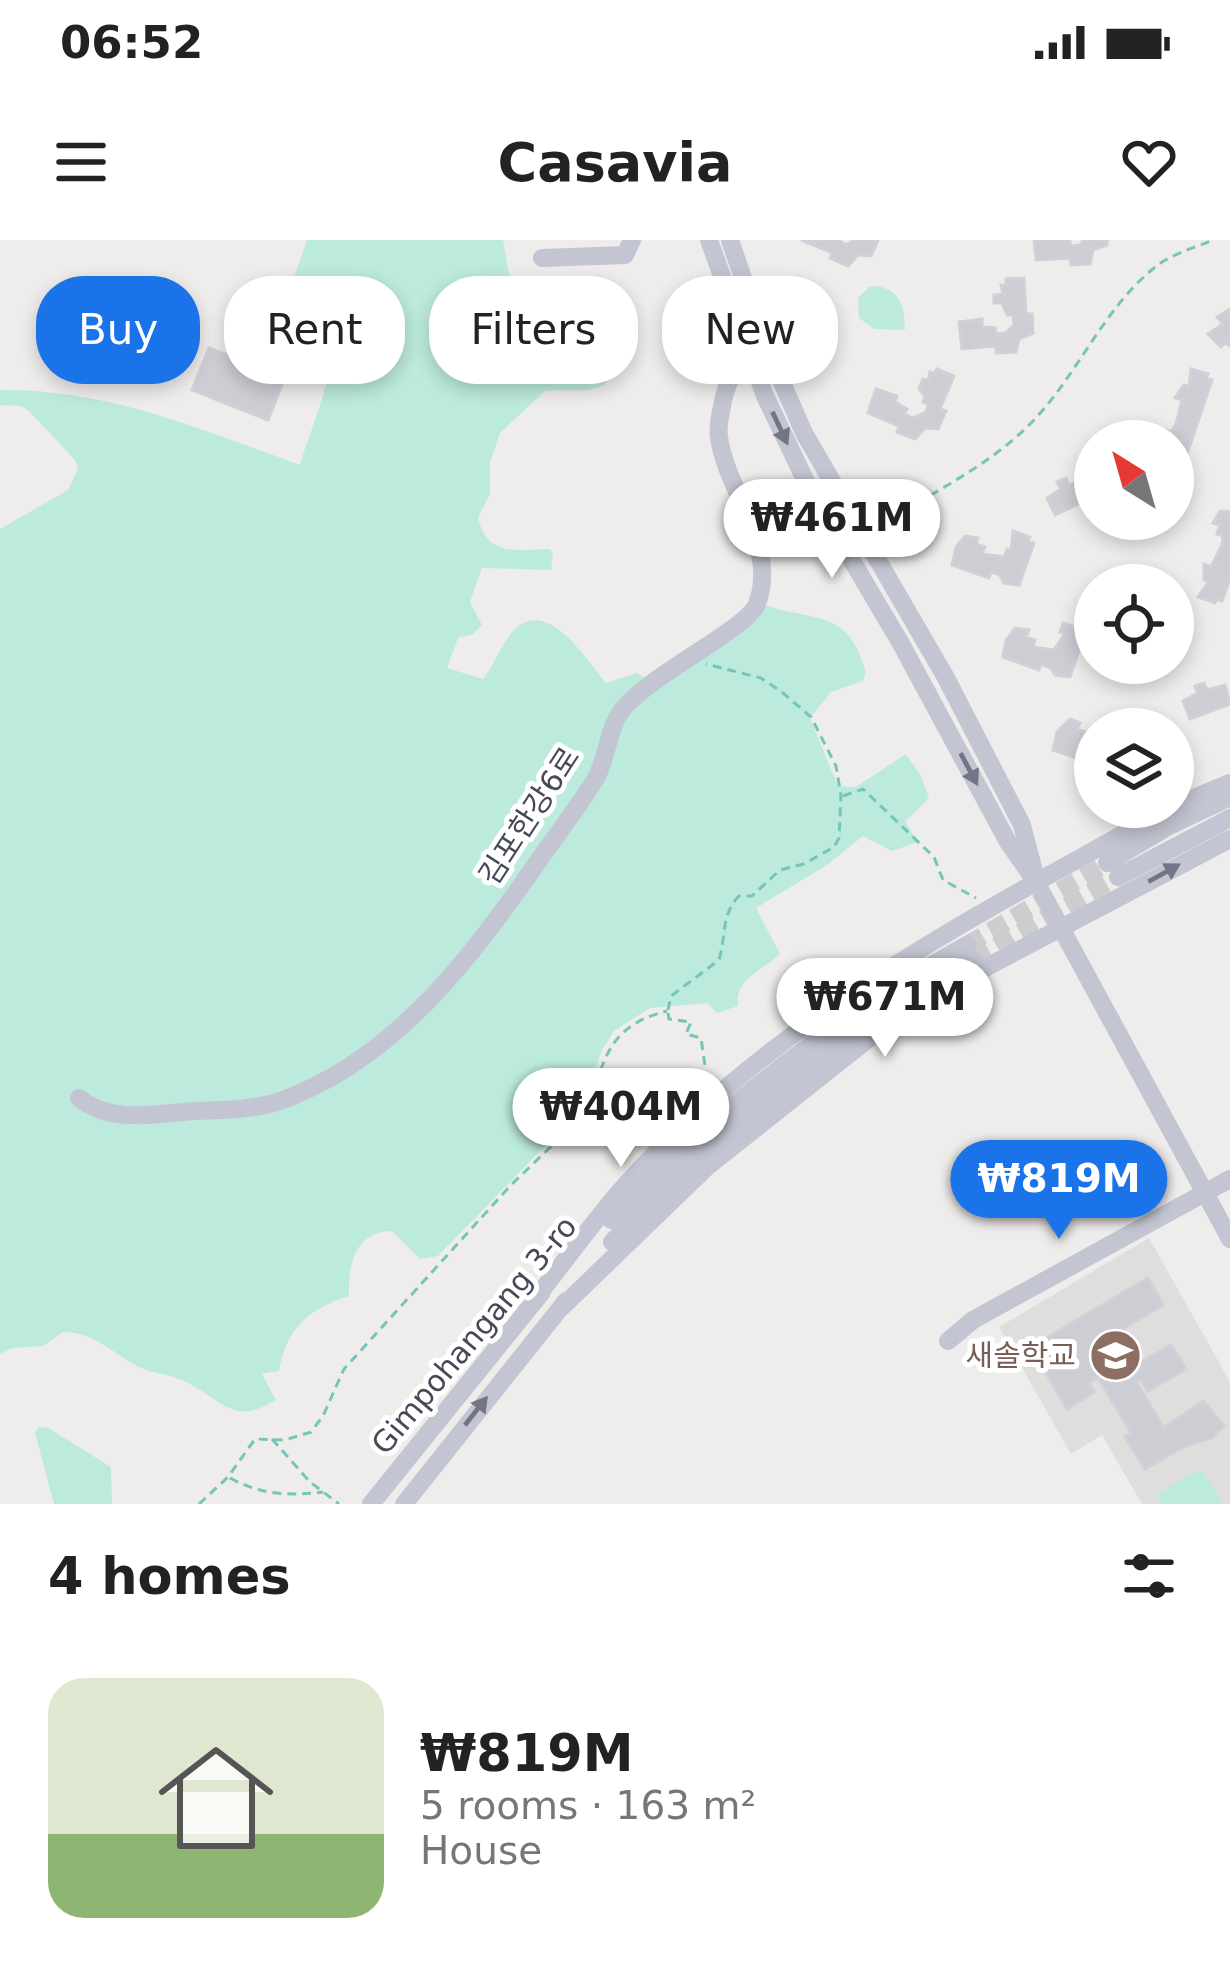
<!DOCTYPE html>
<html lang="en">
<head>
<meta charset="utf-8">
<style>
  :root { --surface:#fff; --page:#f2f2f2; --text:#222; --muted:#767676; --line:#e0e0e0; --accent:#1a73e8 }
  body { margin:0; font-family:"DejaVu Sans","Noto Sans KR",sans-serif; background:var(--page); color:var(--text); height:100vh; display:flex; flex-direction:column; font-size:45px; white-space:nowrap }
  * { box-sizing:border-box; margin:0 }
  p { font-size:39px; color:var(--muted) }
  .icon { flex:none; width:66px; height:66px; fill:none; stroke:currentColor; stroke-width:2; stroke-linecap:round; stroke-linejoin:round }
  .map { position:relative; height:1264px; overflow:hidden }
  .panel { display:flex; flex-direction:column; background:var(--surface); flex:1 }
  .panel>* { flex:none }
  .top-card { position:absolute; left:36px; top:36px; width:1158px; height:108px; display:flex; gap:24px }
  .needle { width:78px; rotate:323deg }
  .buttons { position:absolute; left:1074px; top:180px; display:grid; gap:24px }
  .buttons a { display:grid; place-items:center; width:120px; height:120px; border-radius:50%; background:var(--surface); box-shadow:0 6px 18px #0003; font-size:60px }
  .price { position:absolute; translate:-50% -102px; padding:0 27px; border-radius:42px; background:#fff; color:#222; font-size:39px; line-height:78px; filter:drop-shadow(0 3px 6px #0008) }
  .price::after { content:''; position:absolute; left:50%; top:72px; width:36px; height:27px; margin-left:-18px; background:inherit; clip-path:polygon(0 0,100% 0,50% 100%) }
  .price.selected { background:var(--accent); color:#fff }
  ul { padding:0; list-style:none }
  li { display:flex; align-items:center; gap:36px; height:300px; padding:0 48px }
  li+li { border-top:3px solid var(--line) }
  li span { display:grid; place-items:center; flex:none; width:336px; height:240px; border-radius:36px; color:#555 }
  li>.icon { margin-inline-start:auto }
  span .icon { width:144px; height:144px; fill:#fffc; stroke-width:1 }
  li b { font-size:51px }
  h2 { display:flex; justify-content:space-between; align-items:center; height:144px; padding:0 48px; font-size:51px }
  .tag { padding:0 42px; border-radius:48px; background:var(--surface); box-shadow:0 6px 18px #0003; font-size:42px; line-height:108px }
  .tag.selected { background:var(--accent); color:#fff }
  .status { display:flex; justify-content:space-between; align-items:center; height:84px; padding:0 60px; background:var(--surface); direction:ltr }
  .status svg { height:33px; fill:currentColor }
  header { display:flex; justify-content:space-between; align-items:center; height:156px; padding:0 48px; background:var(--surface); font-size:54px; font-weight:700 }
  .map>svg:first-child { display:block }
  .education { fill:#dfdedd }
  .green { fill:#bceadd }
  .building { fill:#cdcdd4; stroke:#d1d0d7; stroke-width:3 }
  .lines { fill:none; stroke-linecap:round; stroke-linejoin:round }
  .minor-tunnel { stroke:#cdccce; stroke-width:18; stroke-dasharray:18 9; stroke-linecap:butt }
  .path { stroke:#77c5b9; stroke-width:3; stroke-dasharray:9 6; stroke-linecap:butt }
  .minor { stroke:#c3c6d2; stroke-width:18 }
  .oneway { fill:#727583 }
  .labels { text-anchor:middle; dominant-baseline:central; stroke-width:10; stroke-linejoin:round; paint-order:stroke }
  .street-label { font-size:30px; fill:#464958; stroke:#fff }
  .education-label { font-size:30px; fill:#785e54; stroke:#fff; text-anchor:end }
</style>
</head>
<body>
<div class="status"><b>06:52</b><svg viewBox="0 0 49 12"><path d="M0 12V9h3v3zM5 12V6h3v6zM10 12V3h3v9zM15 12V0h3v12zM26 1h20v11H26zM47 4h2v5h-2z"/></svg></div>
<header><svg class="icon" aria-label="menu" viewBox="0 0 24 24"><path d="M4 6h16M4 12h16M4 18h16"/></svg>Casavia<svg class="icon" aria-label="heart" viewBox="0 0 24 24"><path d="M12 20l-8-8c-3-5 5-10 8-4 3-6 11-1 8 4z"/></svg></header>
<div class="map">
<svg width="1230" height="1264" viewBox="0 0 1230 1264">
  <rect width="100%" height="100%" fill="#efedec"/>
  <path class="education" d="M1149,998L1230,1142V1264H1142L1102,1195L1071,1214L999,1087Z"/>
  <path class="green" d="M307,0H503L514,62L599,100L615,119C614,162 572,147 545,151L500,193L490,223V254L478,278C488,317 516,310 550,309L553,313L551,330L482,328L470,362L482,385L473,394L458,398L447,428L483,439C495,424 502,402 515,389C549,357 588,422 606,443L636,433L657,444L763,364C813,383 848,366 866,432L863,441L831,452L810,478L838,546L856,547L906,514L921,536L929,558L905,582L918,602L892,611L863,596L827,625L756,668L780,714C762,731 734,739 738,766L717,773L708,763L650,768L614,791L602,810L580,870L438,1016L420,1019L392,991C354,992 348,1026 349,1056C308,1069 286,1089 279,1131L262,1134L276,1160C232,1187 222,1159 184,1141C169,1134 153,1134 139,1127C112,1113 95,1092 63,1092L43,1106L12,1108L0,1114V289L68,250L78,229L75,220L29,171L21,166L0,165V150C105,148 203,190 300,225C310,189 342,122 327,88L320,85L293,109L285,111L278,83Z
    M878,46C902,52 904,67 905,90L874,89L859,78L858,58L869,47Z
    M38,1187L48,1188L111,1227L112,1264H54L35,1193Z
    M1201,1228L1223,1264H1161L1156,1255Z"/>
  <path class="building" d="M801,0H838L846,5L854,0H878L871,16L858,15L848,26L830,18L833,13Z
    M1034,0H1070V6L1079,5L1084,0H1107V5L1093,10L1090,24L1071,25L1070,18L1036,20Z
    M1024,38L1026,74H1032L1033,93L1019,99L1016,112L996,113V106L962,109L959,82L982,79V87L995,88L996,94L1005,93L1014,85L1013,75H1007L1002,63H994V55L1003,54L1001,45H1006V39Z
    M1230,69V106L1225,103L1221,107L1208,94L1223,84L1217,77Z
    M209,108L285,137L268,180L192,150Z
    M937,129L954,136L940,169L946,171L938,189L925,188L915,199L897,192L899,186L868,173L876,149L897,156L895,162L907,169L904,174L913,178L925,173L929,164L923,162L925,157L919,148L923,139L928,141L930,132L934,134Z
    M1191,129L1208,134L1206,138L1212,140L1184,223L1175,222L1173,201H1154L1156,196L1163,198L1166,190L1171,192L1176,184L1182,160L1175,158L1184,145L1189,147Z
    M1087,208L1095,209V243L1091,247L1095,256L1055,275L1047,258L1061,249L1057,242L1066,238L1069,245L1087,238L1091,220L1084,218Z
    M1220,271L1230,272V339L1222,361L1217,359L1215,363L1198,357L1209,341L1204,340V324L1211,327L1222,305L1223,296L1217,294L1220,285L1213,283Z
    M1013,291L1030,297L1028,301L1034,303L1019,345L1004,343L1000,335L991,332L989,338L952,325L956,307L965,296L978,298L976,304L985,307L982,314L1004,317L1007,309L1011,310Z
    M1063,383L1081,389L1079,394L1084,396L1070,437L1055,435L1051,428L1041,424L1039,430L1003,417L1006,400L1015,388L1029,390L1026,397L1035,400L1033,407L1054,410L1065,393L1060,392Z
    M1204,443L1207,450L1225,445L1230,464L1190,479L1183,461L1198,453L1195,446Z
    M1070,479L1080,483L1077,489L1086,492L1083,499L1093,503L1095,499V518L1090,523L1053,510L1057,492Z
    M1148,1038L1163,1065L1109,1097L1132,1136L1137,1133L1133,1127L1171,1105L1186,1129L1148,1151L1141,1139L1136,1142L1164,1188L1203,1161L1224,1186L1212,1198L1185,1206L1145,1229L1125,1197L1131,1193L1098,1137L1089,1143L1094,1152L1067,1169L1031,1107Z"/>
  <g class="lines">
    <path class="minor-tunnel" d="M967,705L1107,623
      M973,719L1118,637"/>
    <path class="path" d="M879,286C928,255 985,228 1026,188C1076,140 1100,72 1154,28C1169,15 1194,8 1213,0
      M843,556L863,549L934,617L943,640L976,658
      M668,770L671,756L719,720C726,697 721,674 739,656H752L780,630L804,624L834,607L839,598L841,556L836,526L811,477L783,453L761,438L706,424
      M668,773L669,779L691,782L686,794L701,798L705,826
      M272,1199L310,1242L339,1264
      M230,1238C262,1255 288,1256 323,1252
      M199,1264L228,1237L255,1199L285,1200L311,1192L323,1176L344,1129L511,945L560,898L587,879C602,825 605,786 667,771"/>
    <path class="minor" d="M709,0L765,156L809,248L900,402L1008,602L1036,642L1230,999
      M730,0L767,108L804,193L945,436L1022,585L1034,631
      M542,18L625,15L632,0
      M1107,623L1169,586L1230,557
      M1118,637L1230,578
      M79,858C111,884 154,874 193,871C223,870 255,870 283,860C398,817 472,716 539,620C558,593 579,566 596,538C608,516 607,491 622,470C649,435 747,389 757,364C779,306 726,251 719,197C717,185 721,173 723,161C729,133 741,120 767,108
      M611,980C714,872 836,777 967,705
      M612,1002C717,888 839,796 973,719
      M536,1058C564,1022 591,985 620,951C738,817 897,718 1051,634C1110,602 1167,567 1230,543
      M562,1067L707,927L881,789L964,739L1230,599
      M948,1101L973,1080L1230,939
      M371,1264L542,1052
      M404,1264L566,1061"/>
  </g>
  <defs><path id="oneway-solid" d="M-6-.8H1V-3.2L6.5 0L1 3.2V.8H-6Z" transform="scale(3)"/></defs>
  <g class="oneway">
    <use href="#oneway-solid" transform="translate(780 188) rotate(65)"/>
    <use href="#oneway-solid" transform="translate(969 529) rotate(62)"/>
    <use href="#oneway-solid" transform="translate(1164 633) rotate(-29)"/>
    <use href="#oneway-solid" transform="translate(476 1171) rotate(-52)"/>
  </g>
  <defs>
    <symbol id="school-disc" viewBox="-11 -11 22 22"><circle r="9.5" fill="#8d6e63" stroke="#fff"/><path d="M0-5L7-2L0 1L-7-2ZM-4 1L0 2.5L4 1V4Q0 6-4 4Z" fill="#fff"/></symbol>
  </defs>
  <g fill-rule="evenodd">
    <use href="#school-disc" x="1086" y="1086" width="59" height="59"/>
  </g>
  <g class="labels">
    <g class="street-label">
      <text transform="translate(529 576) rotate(-57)">김포한강6로</text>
      <text transform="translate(474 1095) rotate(-50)">Gimpohangang 3-ro</text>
    </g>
    <g class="education-label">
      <text x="1076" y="1115">새솔학교</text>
    </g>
  </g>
</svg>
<div class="buttons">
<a><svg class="needle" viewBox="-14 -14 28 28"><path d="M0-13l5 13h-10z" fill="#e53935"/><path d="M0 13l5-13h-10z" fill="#767676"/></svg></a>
<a><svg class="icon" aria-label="locate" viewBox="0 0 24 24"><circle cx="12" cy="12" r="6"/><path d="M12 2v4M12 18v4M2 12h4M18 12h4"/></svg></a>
<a><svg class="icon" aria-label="layers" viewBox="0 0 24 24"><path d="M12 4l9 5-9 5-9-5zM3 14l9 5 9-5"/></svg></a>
</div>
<b class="price" style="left:832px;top:341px">₩461M</b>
<b class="price" style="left:885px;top:820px">₩671M</b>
<b class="price" style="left:621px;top:930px">₩404M</b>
<b class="price selected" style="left:1059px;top:1002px">₩819M</b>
<div class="top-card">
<a class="tag selected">Buy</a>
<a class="tag">Rent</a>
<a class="tag">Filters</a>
<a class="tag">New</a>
</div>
</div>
<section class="panel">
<h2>4 homes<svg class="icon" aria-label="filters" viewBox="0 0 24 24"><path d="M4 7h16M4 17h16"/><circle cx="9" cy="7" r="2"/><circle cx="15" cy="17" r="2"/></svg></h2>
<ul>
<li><span style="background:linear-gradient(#dfe7d0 65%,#8fb573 0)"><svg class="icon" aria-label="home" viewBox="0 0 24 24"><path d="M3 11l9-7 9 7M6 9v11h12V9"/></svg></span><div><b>₩819M</b><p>5 rooms · 163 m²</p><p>House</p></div></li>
</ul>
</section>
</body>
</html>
